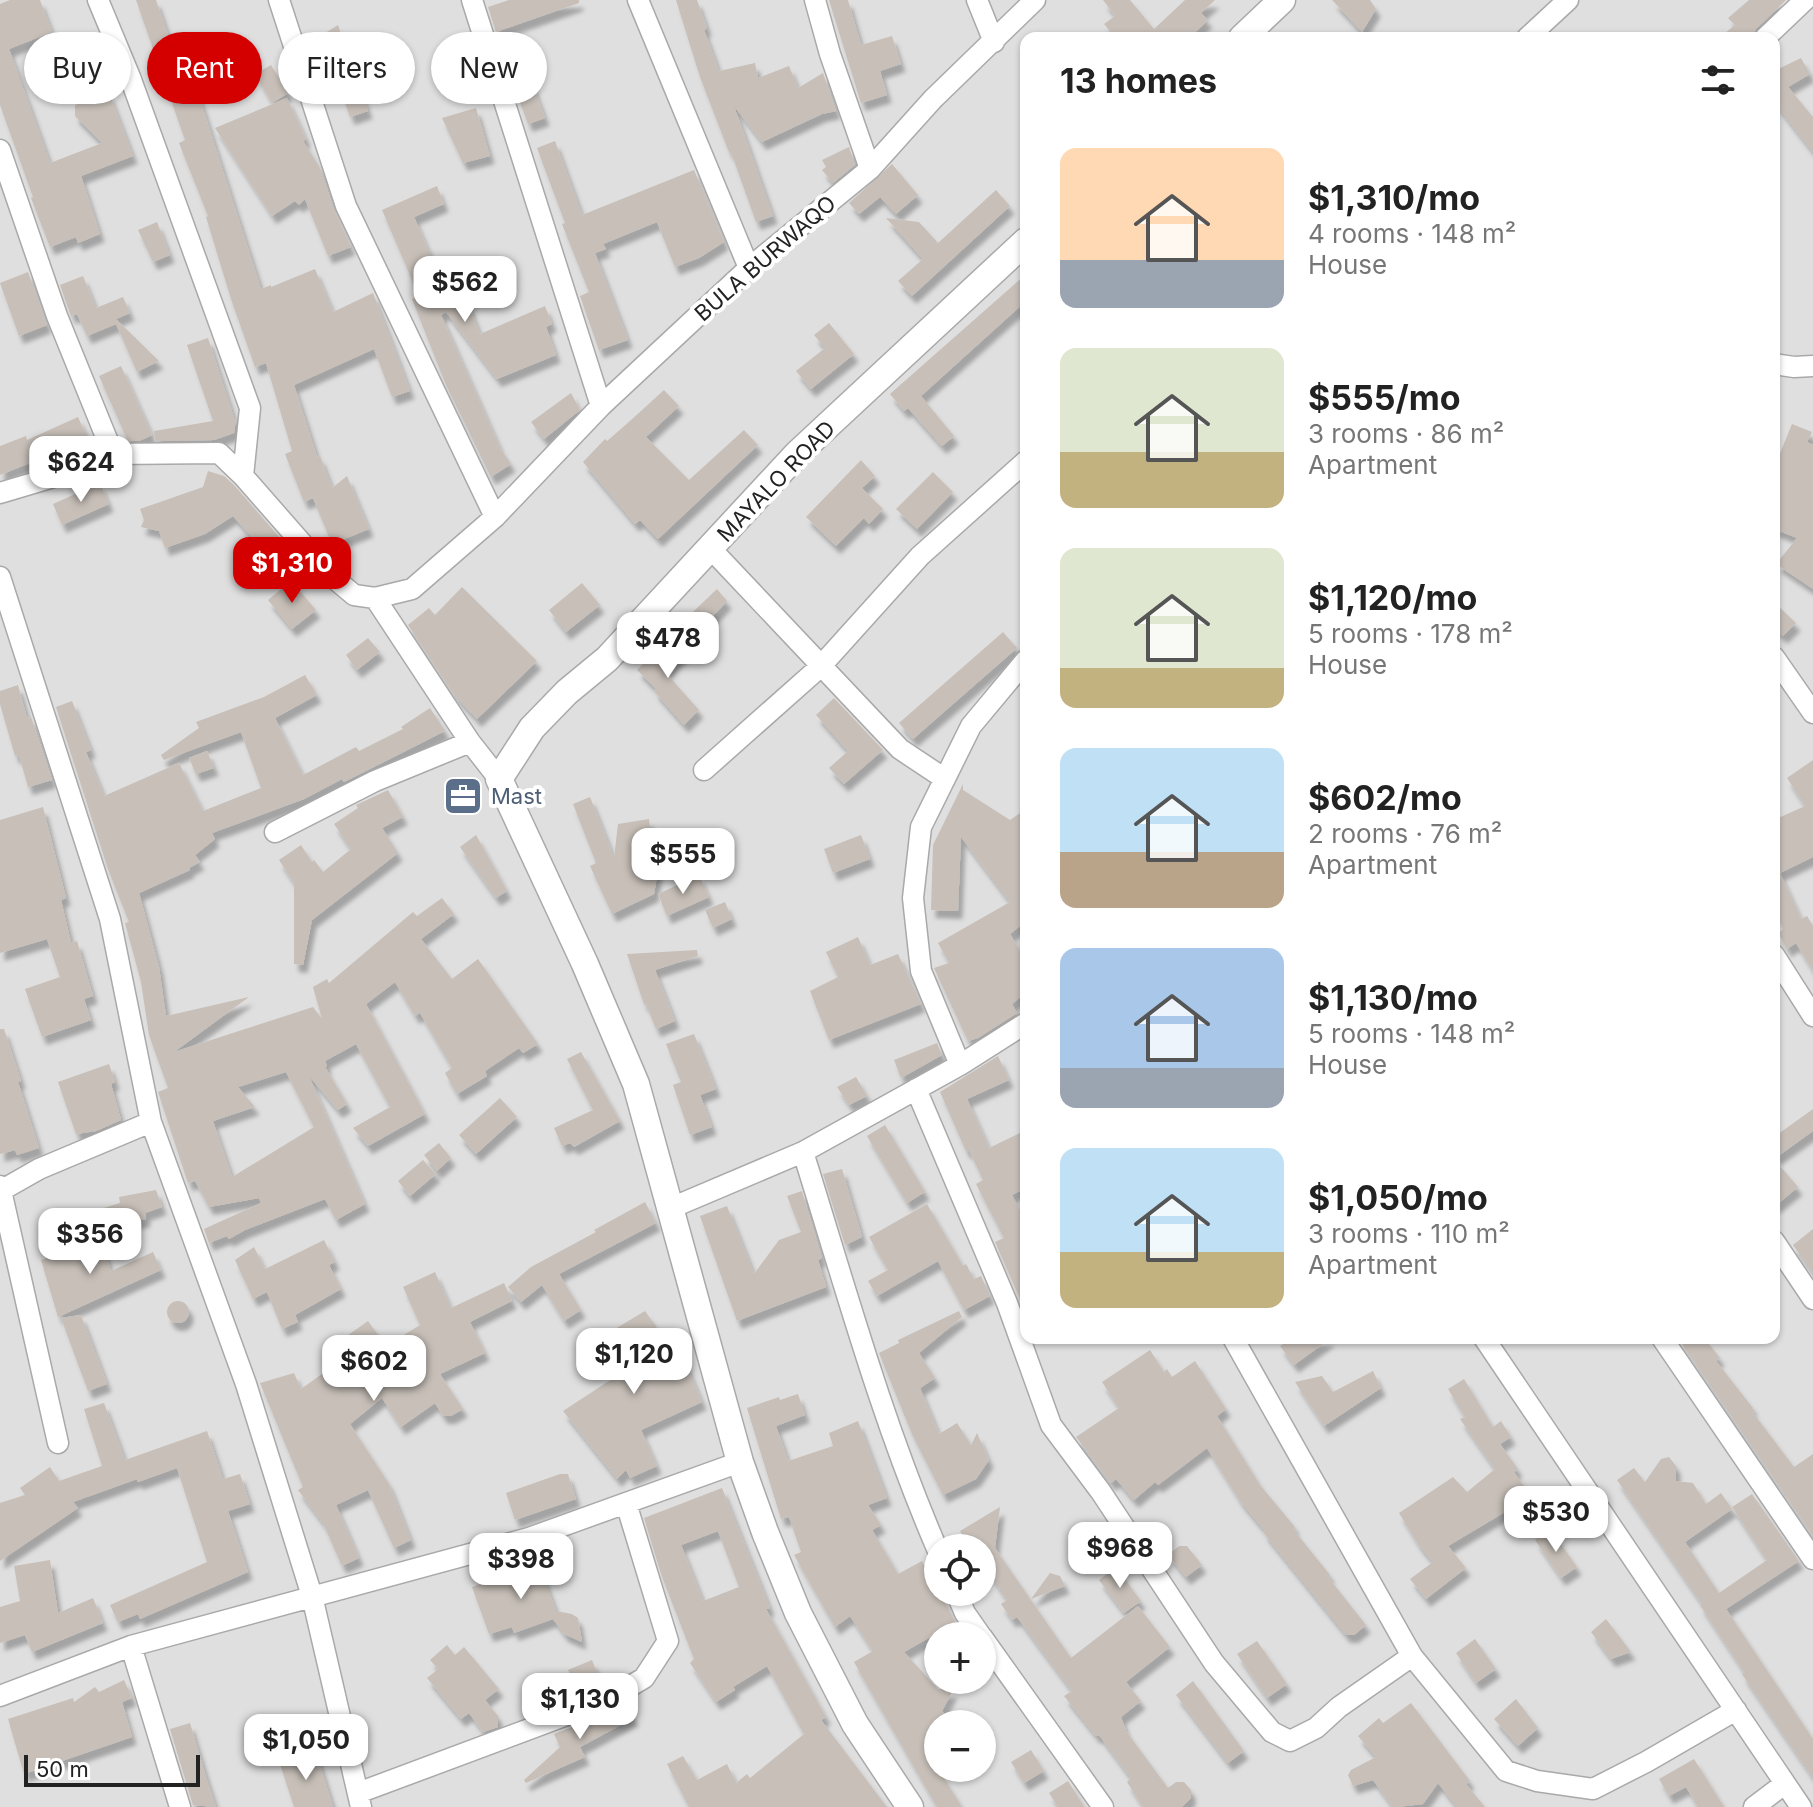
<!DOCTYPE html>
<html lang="en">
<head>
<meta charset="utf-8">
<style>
  :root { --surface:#fff; --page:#f2f2f2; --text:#222; --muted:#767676; --accent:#d40000 }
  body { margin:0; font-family:Inter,sans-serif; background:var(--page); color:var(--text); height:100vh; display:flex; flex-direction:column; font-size:30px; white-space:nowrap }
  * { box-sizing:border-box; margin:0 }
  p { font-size:26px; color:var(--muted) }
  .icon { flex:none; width:44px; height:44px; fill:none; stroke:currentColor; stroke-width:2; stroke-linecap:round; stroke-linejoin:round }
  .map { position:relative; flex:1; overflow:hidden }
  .side { position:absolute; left:1020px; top:32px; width:760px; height:1312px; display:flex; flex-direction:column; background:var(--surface); border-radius:16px; box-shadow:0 2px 6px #0004 }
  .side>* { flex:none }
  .guide { position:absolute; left:24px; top:32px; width:760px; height:72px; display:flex; gap:16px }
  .controls { position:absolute; left:924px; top:1534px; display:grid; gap:16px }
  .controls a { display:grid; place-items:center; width:72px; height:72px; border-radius:50%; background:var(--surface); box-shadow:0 2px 6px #0004; font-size:40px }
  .scale { position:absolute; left:24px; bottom:20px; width:176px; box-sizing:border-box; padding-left:8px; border:4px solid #222; border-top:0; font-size:22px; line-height:28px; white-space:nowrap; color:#222; -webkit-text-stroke:6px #fff; paint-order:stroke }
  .price { position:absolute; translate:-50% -68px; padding:0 18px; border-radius:16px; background:#fff; color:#222; font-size:26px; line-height:52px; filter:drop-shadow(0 2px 4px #0008) }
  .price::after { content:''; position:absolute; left:50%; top:48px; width:24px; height:18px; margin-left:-12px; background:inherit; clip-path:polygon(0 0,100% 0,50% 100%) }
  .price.current { background:var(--accent); color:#fff }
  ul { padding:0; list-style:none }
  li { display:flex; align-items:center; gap:24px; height:200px; padding:0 40px }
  li span { display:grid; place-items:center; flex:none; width:224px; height:160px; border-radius:16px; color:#555 }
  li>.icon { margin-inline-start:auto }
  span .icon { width:96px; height:96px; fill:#fffc; stroke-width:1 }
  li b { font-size:34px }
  h2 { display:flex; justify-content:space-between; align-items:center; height:96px; padding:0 40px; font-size:34px }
  .pill { padding:0 28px; border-radius:36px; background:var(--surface); box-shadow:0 2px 6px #0004; font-size:28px; line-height:72px }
  .pill.current { background:var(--accent); color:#fff }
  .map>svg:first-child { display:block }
  .residential { fill:#e0dfdf; fill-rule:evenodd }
  .building { fill:#c7bfb8; fill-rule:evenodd; filter:url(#shadow) }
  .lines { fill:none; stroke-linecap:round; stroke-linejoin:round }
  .minor-casing { stroke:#a9a9a9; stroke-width:23 }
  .tertiary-casing { stroke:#a9a9a9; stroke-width:29 }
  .minor { stroke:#fff; stroke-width:20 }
  .tertiary { stroke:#fff; stroke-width:26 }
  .labels { text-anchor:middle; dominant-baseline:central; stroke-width:8; stroke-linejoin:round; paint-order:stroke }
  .street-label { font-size:22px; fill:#222; stroke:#fff }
  .service-label { font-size:22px; fill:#4e5e75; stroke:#fff; text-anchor:start }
</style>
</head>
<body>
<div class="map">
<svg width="1813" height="1807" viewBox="0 0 1813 1807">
  <defs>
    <filter id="shadow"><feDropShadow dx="4.5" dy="8" stdDeviation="2" flood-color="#0004"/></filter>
  </defs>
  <rect width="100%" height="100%" fill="#f2efe9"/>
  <path class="residential" d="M0,0H1813V1807H0ZM1026,38H1774V1338H1026ZM938,1548H982V1592H938ZM938,1636H982V1680H938ZM938,1724H982V1768H938Z"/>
  <path class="building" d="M10,0H40L52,32L9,49L50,163L102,143L75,116V105L109,93L133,156L81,176L100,234L78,243L76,237L50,247L31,198L33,197L0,105V4Z
    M136,0H156L173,49L194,35L210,82L196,87L261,289L271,285V287L315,269L333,312L373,293L410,391L392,397L374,349L294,385L317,457L320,456L332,488L347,476L369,529L332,544L313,498L304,502L285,454L292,451L266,363L255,367L231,299L206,217L208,216L179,143L185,140Z
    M509,0H579V3L496,32L488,7Z
    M676,0H697L707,28L704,30L719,71L755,63L758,78L789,66L798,88L823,73L836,111L822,114L762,142L734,106L773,216L756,222L731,152H729L700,77Z
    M829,0H848L861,45L892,36L901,64L880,71L887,95L861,103Z
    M1103,0H1130L1154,29L1185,0H1215L1201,13L1208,20L1189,38H1116L1104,24L1115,16Z
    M1332,0H1370L1376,9L1362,32Z
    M1749,0H1786L1756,29L1752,38H1719L1735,25L1728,18Z
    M338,25L368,111L350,117L322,35Z
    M1801,58L1810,74L1788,87L1813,117V152L1774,102V71Z
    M523,59L545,118L528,124L506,64Z
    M271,65L288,93L272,103L255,74Z
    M287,98L306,139L303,141L320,168L334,210L351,247L328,256L305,199L299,205L295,201L272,216L215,128Z
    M476,108L490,156L463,163L442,118Z
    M555,141L582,215L694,170L724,242L699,258L675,267L657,222L603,244L606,249L595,253L628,340L599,350L580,296L589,292L562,224L565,223L537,148Z
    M849,147L855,165L833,183L822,170L826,167L822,160Z
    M892,164L918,195L896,214L880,197L859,214L849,203Z
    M437,186L444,204L414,217L444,286L492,266L500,284L466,298L480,334L545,306L552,324L546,327L556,355L497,379L446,312L441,315L500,448L511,464L491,477L446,385L412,299L419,296L382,210Z
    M996,190L1010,206L912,296L898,281L923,259L886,218L919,222L938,243Z
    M157,222L170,255L153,262L138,230Z
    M28,272L47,325L19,336L0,283Z
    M1026,274V301L921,396L954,436L942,446L908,408L904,411L890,394Z
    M83,276L96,308L123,297L130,313L116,319L159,361L137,372L116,324L87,336L77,314L71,316L60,285Z
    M829,323L854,354L811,389L796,371L825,348L814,335Z
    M208,338L234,418H236L234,433L214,440L155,441L154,431L213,421L187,345Z
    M121,366L152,435L139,441H128L99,376Z
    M664,390L679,406L646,437L689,480L744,430L758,445L658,539L640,520L635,524L583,462L605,439L607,441L630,421Z
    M571,393L580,410L544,439L531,422Z
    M78,417L88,440L0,475V446L26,436L27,440Z
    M1792,424L1812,432L1807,442L1813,445V589L1776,564L1797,538L1774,529V468Z
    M861,460L875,476L862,488L883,509L869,524L864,518L836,546L806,517Z
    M208,471L224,476L234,485L301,562L286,575L233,516L205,534L165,548L159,531L141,527L144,520L140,509L203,487Z
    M933,472L953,492L917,529L896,509Z
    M100,483L109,504L62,525L53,504Z
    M291,581L316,610L292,629L268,600Z
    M582,583L600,605L566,632L549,610Z
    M462,587L537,661L477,719L455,696L408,625L429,608L435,615Z
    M717,589L727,601L688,643L675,629Z
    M1774,602L1796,623L1783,636L1774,628Z
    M1003,632L1017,648L913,739L899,723Z
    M670,636L685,652L665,672L699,710L684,725L654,691L656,689L637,670Z
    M368,638L380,652L357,670L346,655Z
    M305,675L317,695L275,718L303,775L356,747L359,751L403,729L401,727L430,708L445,731L344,782L342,779L304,799L212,833L215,839L195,855L200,862L189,868L190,870L139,893L159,967L166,1016L249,997L174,1052L313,1007L322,1019L313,987L327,979L329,983L413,912L417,916L442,898L454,914L421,939L452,979L478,959L538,1044L523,1053L519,1048L485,1071L487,1076L457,1094L445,1073L452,1068L420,1013L415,1016L395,982L366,1004L425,1114L368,1146L353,1128L390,1107L356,1044L325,1061L327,1066L325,1067L347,1104L338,1110L309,1076L365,1204L336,1220L325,1199L245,1230L229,1239L227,1236L209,1243L204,1229L261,1203L259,1198L209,1207L195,1181L188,1183L158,1092L168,1088L149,1035L141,982L125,923L129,922L108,869L56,707L72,701L91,750L86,752L104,796L179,763L203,811L261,788L241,732L164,760L161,755L199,728L196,722L264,697ZM286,1072L314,1127L232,1177L213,1121L255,1107L238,1087Z
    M18,685L27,718L31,717L52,780L28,787L19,755L15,756L0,704V691Z
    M834,698L883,750L844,784L829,768L848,751L816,715Z
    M207,751L214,768L196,774L189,758Z
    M1813,760V857L1780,873L1801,919L1807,916L1813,926V971L1796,943L1787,949L1778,933L1783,929L1774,910V820L1805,806L1787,778Z
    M963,784V790L1010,820L1026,809V924L1025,922L1010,934L1026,961V992L1012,1004L1017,1013L978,1038L968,1041L934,968L949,963L938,943L1010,902L961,837L958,911L931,910L933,845Z
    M388,790L403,817L382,828L398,853L312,920L303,965L294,964V883L279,860L301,845L312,862L314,860L323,872L351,849L334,824L358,808L356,805Z
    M590,797L614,858L618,824L649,819L651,839L660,858L654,894L612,914L590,866L596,863L573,804Z
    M43,807L66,898L61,900L71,943L77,941L93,996L84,999L91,1020L42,1037L25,989L60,977L47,939L0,953V820Z
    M476,835L507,891L496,898L460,847Z
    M861,835L870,859L833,873L824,849Z
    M699,875L709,897L667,916L658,894Z
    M725,902L732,919L713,928L705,910Z
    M858,937L870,965L898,954L921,1004L829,1040L810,991L838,977L826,952Z
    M697,950L698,956L655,970L675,1021L656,1029L646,1004H644L627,954Z
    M0,1029H4L21,1081L18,1082L39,1148L17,1155L15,1150L0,1154Z
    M694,1034L716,1089L700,1095L712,1127L690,1135L673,1085L681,1082L666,1044Z
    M937,1043L942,1055L901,1078L894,1060Z
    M581,1052L620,1121L574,1147L570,1143L562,1146L554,1128L593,1110L567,1059Z
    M998,1056L1009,1080L967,1099L989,1148L1026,1130V1188L1012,1195L1026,1222V1312L995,1242L1004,1238L976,1184L983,1180L969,1150L966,1151L940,1092Z
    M109,1064L115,1082L111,1084L121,1120L96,1131L76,1134L58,1082Z
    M856,1077L867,1096L849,1105L837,1087Z
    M500,1098L517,1117L476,1154L459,1135Z
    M1813,1109V1131L1774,1159L1798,1187L1774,1207V1137Z
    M885,1125L925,1192L907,1203L867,1136Z
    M439,1143L451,1158L437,1171L424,1155Z
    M423,1160L436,1174L410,1196L398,1181Z
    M842,1169L862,1237L845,1245L823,1174Z
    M156,1190L162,1207L145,1213L146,1219L116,1225L117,1228L84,1238L78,1216L120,1203L119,1197Z
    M802,1191L822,1258L818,1260L826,1287L737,1321L700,1216L727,1206L754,1274L779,1240L801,1232L787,1196Z
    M645,1202L656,1223L559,1274L581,1310L564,1321L542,1285L521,1302L508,1287L531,1267L596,1232L594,1230Z
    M927,1204L963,1266L966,1264L974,1279L981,1276L990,1296L964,1310L938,1261L877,1296L868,1281L888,1270L869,1237Z
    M1813,1229V1273L1793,1245Z
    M101,1240L111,1271L153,1252L161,1270L58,1317L41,1260Z
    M324,1240L335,1262L329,1265L341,1289L295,1315L298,1322L282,1329L267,1292L253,1299L235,1260L254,1247L265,1269Z
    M435,1272L451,1308L504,1283L512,1301L470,1322L485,1353L440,1374L463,1409L451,1416H443L435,1403L401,1427L382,1398L350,1424L389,1484L411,1540L394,1548L368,1490L336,1505L359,1558L342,1566L323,1523L298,1490L303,1487L260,1383L294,1373L301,1389L340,1361L330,1348L368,1321L386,1346L420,1325L403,1287Z
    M167 1312a11 11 0 1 1 22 0a11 11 0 1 1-22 0Z
    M645,1311L668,1343L675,1338L702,1402L641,1430L657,1466L630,1478L626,1470L617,1479L563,1411L621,1373L600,1338Z
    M959,1311L962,1317L919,1353L935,1378L920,1388L939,1434L957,1423L971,1445L977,1433L989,1460L976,1479L943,1495L912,1434L879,1353L899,1343L898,1340Z
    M81,1315L107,1384L88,1391L61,1318Z
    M1292,1338H1331L1294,1365L1280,1346Z
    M1678,1338H1704L1720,1358L1716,1361L1753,1408L1751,1410L1794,1467L1813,1454V1536Z
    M1150,1350L1164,1372L1167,1369L1172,1377L1195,1361L1226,1409L1217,1416L1260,1485L1295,1527L1293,1529L1330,1575L1328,1577L1366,1625L1354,1635H1346L1263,1532L1265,1531L1240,1501L1207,1448L1158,1485L1155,1482L1134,1500L1116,1479L1111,1483L1076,1437L1119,1408L1102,1382Z
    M1373,1371L1381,1388L1324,1426L1295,1382L1322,1376L1333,1392Z
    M1464,1379L1493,1427L1501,1421L1511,1437L1500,1444L1518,1469L1514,1472L1546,1519L1531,1530L1515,1506L1448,1546L1466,1568L1426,1599L1410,1579L1433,1562L1418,1544L1399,1513L1453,1477L1467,1492L1495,1469L1460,1419L1465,1417L1448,1389Z
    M798,1394L805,1415L776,1426L788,1461L833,1446L829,1433L858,1421L887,1498L868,1505L881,1525L872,1530L898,1574L922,1561L963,1636H932L904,1652L938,1689L953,1690L942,1711L955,1724H938V1769L962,1807H937L854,1662L873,1651L850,1616L835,1627L794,1555L801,1552L789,1517L781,1519L747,1408L779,1397L780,1400Z
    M104,1403L125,1460L207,1431L223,1479L240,1474L250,1504L228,1511L248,1572L140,1619L138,1614L118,1622L110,1605L207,1562L177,1468L138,1482L137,1479L73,1502L78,1508L0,1561V1503L25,1495L20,1488L50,1467L59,1481L102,1466L84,1409Z
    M1669,1457L1676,1466V1481L1693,1483L1706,1504L1721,1493L1732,1509L1685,1542L1719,1593L1767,1560L1732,1507L1752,1494L1799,1561L1726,1609L1813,1739V1778L1742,1674L1744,1672L1700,1605L1702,1604L1617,1480L1634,1468L1645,1482L1661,1459Z
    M560,1474H568L576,1499L515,1520L506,1493Z
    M722,1488L770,1608L766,1609L826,1717L821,1720L887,1807H689L667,1764L683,1756L697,1780L727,1764L736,1783L747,1774L750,1778L804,1734L767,1666L733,1687L735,1690L716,1702L690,1663L694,1659L661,1574L644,1518ZM718,1531L739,1587L703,1601L681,1545Z
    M1000,1507L995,1548L1071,1658L1138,1606L1170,1647L1126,1682L1141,1701L1121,1717L1126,1731L1168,1788L1176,1782H1184L1191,1790V1798L1182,1807H1143L1127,1782L1131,1778L1099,1735L1096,1736L1064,1696L1072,1691L1017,1617L1012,1620L1001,1604L1007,1600L982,1563V1548H970L960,1531Z
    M1550,1529L1577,1567L1561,1578L1535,1540Z
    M1179,1546H1187L1202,1565L1186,1577L1168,1555Z
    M536,1556L556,1611L572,1614L578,1618L582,1642L564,1634L553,1619L514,1633L512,1627L489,1634L472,1587L492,1580L489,1573Z
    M50,1560L58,1613L93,1598L103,1623L32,1652L25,1635L0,1643V1607L20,1601L14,1566Z
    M1116,1567L1141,1601L1124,1613L1099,1580Z
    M1050,1573L1060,1576L1065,1586L1031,1599Z
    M1606,1619L1631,1652L1611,1659L1591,1632Z
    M1475,1639L1496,1669L1476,1683L1456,1653Z
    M1257,1641L1287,1684L1267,1698L1237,1654Z
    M447,1645L455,1655L464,1647L499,1689L485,1700L498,1716V1727L483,1732L469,1713L461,1719L427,1678L438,1669L430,1660Z
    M592,1660L603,1687L544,1710L534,1688L570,1674L568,1670Z
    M124,1680L132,1698L122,1702L132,1737L24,1774L8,1719L73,1698L74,1702L95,1687L99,1692Z
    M1193,1681L1244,1751L1228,1763L1176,1695Z
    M1516,1699L1538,1728L1518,1746L1494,1719Z
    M1411,1703L1470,1781L1466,1784L1485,1807H1457L1438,1783L1423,1804L1397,1807H1393L1373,1780L1353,1786L1348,1775L1351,1770L1376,1757L1358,1736L1379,1718L1383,1723Z
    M626,1704L634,1718L580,1747L585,1757L526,1783L524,1780L560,1747L554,1734L612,1712Z
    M190,1723L206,1777L216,1807L193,1805L170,1729Z
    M1031,1750L1044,1771L1024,1783L1011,1762Z
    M316,1752L333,1807H294L280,1764Z
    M1694,1759L1724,1807H1698L1686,1787L1669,1796L1659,1779Z
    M1068,1781L1084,1807H1058L1049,1793Z"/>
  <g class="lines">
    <defs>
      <path id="minor" d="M98,0L130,77L250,408L243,476L329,574L354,595L375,598L412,589L495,517L601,406L749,268L870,169L933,99L1035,0
        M279,0L346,206L495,517
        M472,0L601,406
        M638,0L749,268
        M815,0L830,54L870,169
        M977,0L994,42
        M1527,38L1568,0
        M1765,38L1805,0
        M0,150L57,316L113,454
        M1774,364L1794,367L1813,366
        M0,493L74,471L113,454L219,453L243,476
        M711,549L900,749L945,779
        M0,577L110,919L151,1122L246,1384L312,1596L361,1807
        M375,598L470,742L499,779
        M1774,657L1813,713
        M704,770L820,667L920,556L1026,461
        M275,832L375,781L470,742
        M1774,955L1813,1016
        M960,1065L921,971L913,898L921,827L971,726L1026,660
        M916,1089L1007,1303L1051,1425L1101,1492L1214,1663L1272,1732L1290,1741L1316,1728L1339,1707L1412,1656
        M803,1152C845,1286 882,1422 938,1551
        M0,1186L58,1443
        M2,1190L39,1169L151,1122
        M671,1208L803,1152L960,1065L1026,1023
        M1774,1241L1813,1299
        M1233,1338L1412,1656L1506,1771L1537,1781L1593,1789L1646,1762L1736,1710
        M1484,1338L1801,1807
        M1662,1338L1813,1559
        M956,1592L965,1613L981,1636
        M982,1637L1103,1807
        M131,1646L180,1807
        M0,1696L131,1646L529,1538L740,1462
        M358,1793L607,1700L644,1678L668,1641L626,1503
        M1754,1807L1783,1785"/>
      <path id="tertiary" d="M1242,38L1282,0
        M910,1807L855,1724L798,1613L765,1532L740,1462L636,1084L585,964L499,779L532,728L567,692L607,659L797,454L1026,241"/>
    </defs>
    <use href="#minor" class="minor-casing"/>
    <use href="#tertiary" class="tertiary-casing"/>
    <use href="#minor" class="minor"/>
    <use href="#tertiary" class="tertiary"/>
  </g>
  <defs>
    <symbol id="office-square" viewBox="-11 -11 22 22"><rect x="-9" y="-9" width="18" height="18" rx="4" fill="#5c6f8a" stroke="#fff"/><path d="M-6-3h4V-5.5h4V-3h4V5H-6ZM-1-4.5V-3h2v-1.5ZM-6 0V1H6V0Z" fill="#fff"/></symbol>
  </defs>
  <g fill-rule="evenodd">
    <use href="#office-square" x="441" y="774" width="44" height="44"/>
  </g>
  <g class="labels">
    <g class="street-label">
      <text transform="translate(765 258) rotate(-41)">BULA BURWAQO</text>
      <text transform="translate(776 481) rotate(-46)">MAYALO ROAD</text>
    </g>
    <g class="service-label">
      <text x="491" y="796">Mast</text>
    </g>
  </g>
</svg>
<div class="controls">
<a><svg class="icon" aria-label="locate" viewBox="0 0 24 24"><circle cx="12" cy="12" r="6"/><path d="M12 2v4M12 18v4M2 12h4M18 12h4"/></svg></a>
<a>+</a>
<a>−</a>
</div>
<div class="scale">50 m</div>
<b class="price" style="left:465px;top:324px">$562</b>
<b class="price" style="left:81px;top:504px">$624</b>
<b class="price current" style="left:292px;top:605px">$1,310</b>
<b class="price" style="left:668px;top:680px">$478</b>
<b class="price" style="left:683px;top:896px">$555</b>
<b class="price" style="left:90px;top:1276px">$356</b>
<b class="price" style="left:634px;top:1396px">$1,120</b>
<b class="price" style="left:374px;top:1403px">$602</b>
<b class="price" style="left:1556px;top:1554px">$530</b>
<b class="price" style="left:1120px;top:1590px">$968</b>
<b class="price" style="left:521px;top:1601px">$398</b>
<b class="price" style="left:580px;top:1741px">$1,130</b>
<b class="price" style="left:306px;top:1782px">$1,050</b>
<div class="guide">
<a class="pill">Buy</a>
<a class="pill current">Rent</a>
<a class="pill">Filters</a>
<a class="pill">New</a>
</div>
<section class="side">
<h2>13 homes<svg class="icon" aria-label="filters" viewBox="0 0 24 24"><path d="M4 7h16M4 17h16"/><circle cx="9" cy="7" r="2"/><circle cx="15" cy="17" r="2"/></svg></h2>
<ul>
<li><span style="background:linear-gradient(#ffd9b3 70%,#9aa5b1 0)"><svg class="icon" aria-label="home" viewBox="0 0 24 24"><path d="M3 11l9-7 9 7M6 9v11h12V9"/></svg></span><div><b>$1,310/mo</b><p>4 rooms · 148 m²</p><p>House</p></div></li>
<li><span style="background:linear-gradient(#dfe7d0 65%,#c2b280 0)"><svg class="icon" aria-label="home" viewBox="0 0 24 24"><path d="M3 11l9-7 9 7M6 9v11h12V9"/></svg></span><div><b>$555/mo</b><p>3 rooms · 86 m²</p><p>Apartment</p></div></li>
<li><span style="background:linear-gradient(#dfe7d0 75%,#c2b280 0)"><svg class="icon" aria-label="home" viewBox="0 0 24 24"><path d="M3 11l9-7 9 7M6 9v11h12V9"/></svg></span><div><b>$1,120/mo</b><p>5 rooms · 178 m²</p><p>House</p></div></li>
<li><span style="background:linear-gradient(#bfe0f5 65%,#b9a48a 0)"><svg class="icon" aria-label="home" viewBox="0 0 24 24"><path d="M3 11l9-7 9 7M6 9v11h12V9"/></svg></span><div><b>$602/mo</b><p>2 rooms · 76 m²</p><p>Apartment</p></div></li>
<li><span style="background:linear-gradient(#a9c7e8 75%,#9aa5b1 0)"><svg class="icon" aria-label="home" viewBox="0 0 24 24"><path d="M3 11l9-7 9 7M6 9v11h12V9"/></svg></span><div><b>$1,130/mo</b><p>5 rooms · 148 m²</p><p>House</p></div></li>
<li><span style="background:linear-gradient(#bfe0f5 65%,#c2b280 0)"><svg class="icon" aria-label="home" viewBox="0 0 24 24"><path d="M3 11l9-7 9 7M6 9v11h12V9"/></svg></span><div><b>$1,050/mo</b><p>3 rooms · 110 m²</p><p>Apartment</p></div></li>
</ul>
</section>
</div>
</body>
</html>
